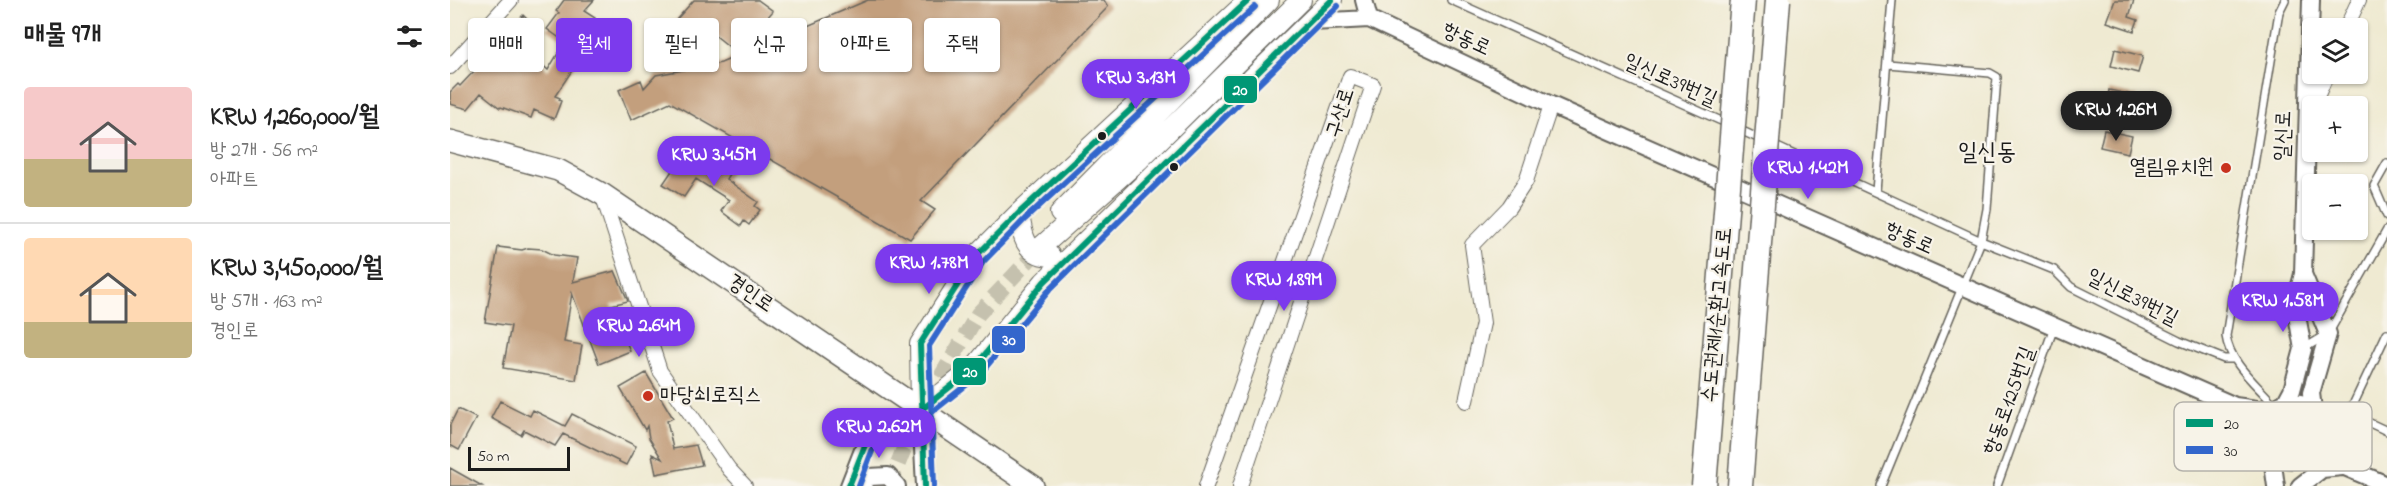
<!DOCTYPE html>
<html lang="ko">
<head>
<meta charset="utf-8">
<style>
  :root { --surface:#fff; --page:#f6f6f6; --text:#222; --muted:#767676; --line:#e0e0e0; --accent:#7c3aed }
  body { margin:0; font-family:"Indie Flower","Poor Story",sans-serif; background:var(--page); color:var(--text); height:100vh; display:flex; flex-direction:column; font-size:22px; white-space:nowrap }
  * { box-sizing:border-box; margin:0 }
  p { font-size:20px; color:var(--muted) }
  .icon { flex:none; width:33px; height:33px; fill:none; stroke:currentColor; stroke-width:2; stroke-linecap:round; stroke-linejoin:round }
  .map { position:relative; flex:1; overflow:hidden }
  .drawer { display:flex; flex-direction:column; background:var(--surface); width:450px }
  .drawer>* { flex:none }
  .hud { position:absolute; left:18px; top:18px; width:570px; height:54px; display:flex; gap:12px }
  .tools { position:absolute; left:1852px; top:18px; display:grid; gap:12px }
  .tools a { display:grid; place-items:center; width:66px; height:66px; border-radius:6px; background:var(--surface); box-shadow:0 2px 4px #0004; font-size:30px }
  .scale { position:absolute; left:18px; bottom:15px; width:102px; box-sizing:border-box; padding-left:6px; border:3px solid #1c1c1c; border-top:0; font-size:16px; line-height:21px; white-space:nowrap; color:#1c1c1c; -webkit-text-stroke:4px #f7f3e8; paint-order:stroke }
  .price { position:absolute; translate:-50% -51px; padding:0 14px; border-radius:21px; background:var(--accent); color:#fff; font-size:20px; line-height:39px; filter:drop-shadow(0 2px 3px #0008) }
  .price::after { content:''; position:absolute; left:50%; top:36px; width:18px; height:14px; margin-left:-9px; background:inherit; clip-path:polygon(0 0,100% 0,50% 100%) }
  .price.on { background:#222; color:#fff }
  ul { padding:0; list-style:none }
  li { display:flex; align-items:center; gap:18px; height:150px; padding:0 24px }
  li+li { border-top:2px solid var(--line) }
  li span { display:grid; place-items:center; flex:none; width:168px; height:120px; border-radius:6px; color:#555 }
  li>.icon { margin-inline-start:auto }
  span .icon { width:72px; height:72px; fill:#fffc; stroke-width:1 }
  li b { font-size:26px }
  h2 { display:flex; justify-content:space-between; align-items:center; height:72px; padding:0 24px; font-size:26px }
  .pill { padding:0 21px; border-radius:6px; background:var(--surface); box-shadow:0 2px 4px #0004; font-size:21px; line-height:54px }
  .pill.on { background:var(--accent); color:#fff }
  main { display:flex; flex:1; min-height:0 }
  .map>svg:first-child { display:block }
  .building { fill:#c39f7d }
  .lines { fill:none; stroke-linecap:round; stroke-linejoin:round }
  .tertiary-tunnel { stroke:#c5c1ae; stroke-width:16; stroke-dasharray:16 8; stroke-linecap:butt }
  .service-casing { stroke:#66645c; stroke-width:10 }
  .minor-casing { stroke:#66645c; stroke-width:16 }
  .tertiary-casing { stroke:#66645c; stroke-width:20 }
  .secondary-casing { stroke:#66645c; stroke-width:22 }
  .primary-casing { stroke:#66645c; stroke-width:24 }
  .service { stroke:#fff; stroke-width:7 }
  .minor { stroke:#fff; stroke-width:14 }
  .tertiary { stroke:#fff; stroke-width:16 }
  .secondary { stroke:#fff; stroke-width:20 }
  .primary { stroke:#fff; stroke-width:21 }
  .motorway-bridge-casing { stroke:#66645c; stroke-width:27; stroke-linecap:butt }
  .motorway-bridge { stroke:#fff; stroke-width:24 }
  .bus-1-casing { stroke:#f7f3e8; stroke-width:10 }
  .bus-2-casing { stroke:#f7f3e8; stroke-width:10 }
  .bus-1 { stroke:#009775; stroke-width:6 }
  .bus-2 { stroke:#36c; stroke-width:6 }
  .bus-dot { fill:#1c1c1c; stroke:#f7f3e8; stroke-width:2 }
  .poi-dot { fill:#c8321e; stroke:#f7f3e8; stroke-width:2 }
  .labels { text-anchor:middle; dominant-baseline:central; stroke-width:4.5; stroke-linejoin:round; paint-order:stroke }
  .street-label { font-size:21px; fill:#1c1c1c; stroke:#f7f3e8 }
  .poi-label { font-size:21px; fill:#1c1c1c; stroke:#f7f3e8; text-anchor:end }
  .quarter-label { font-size:24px; fill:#1c1c1c; stroke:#f7f3e8 }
  .key { fill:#f7f3e8; stroke:#b5b2ab; stroke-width:1.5 }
  .key-label { font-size:16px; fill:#1c1c1c }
  .line-badge { stroke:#f7f3e8; stroke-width:2 }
  .badge-label { font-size:16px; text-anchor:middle; font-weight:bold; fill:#fff }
</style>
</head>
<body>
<main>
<section class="drawer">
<h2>매물 9개<svg class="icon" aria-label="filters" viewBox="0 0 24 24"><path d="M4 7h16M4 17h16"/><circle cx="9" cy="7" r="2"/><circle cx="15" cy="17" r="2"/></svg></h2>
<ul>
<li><span style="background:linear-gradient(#f6c9c9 60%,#c2b280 0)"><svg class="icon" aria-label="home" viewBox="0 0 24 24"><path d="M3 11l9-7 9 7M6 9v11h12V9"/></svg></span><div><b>KRW 1,260,000/월</b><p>방 2개 · 56 m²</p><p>아파트</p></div></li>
<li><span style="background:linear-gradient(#ffd9b3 70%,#c2b280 0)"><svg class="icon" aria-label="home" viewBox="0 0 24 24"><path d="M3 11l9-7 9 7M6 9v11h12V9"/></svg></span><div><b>KRW 3,450,000/월</b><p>방 5개 · 163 m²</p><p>경인로</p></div></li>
</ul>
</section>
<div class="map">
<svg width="1937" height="486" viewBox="0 0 1937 486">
  <rect width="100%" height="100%" fill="#f7f3e8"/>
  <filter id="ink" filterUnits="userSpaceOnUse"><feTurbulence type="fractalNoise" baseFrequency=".0167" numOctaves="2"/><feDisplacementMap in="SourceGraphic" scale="12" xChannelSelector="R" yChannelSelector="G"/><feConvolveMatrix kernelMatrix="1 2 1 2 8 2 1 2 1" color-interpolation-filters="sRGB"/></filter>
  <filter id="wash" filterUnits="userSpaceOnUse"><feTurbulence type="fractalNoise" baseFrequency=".008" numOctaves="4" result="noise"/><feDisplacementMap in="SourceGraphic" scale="24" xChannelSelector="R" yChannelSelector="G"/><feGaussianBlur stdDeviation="1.35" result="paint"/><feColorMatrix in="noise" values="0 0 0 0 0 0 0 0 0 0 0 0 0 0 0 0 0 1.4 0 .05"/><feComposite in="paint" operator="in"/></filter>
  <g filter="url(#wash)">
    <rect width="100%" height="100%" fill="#efead2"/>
    <g id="blocks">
      <path class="building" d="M114,0H144L134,11L145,18L132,41L135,44L125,58L124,61L127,63L105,96L110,98L109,100L111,101L104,119L84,110L81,118L51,107L50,108L31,93L18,109L0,104V92L8,84L10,86L40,54L52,66L71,45L98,70L115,42L97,29L109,13L106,11Z
        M244,0H308L323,11L287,53L261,32L233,63L207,41Z
        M418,0H654L658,7L471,201L485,210L460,239L220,102L181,120L169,90L191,80L194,88L206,75L271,63Z
        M1665,0H1684L1679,17L1688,20L1684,31L1657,22Z
        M73,15L90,32L76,47L59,31Z
        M1665,49L1693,56L1688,73L1661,66Z
        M1659,90L1687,96L1684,113L1656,107Z
        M1654,130L1682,136L1678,153L1650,147Z
        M232,156L237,170L245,157L254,163L258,156L282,169L276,179L308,202L305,206L310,210L299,225L294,221L291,226L271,211L279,200L246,179L234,197L213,184Z
        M48,247L72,250L78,248L92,249L104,255L127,258L123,282L165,271L178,301L161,305L180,351L149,364L122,293L114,342L132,345L126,380L53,368L61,326L35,322Z
        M196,373L223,418L217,421L223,449L246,445L252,465L206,474L202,454L212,459L199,438L197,426L195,430L170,388Z
        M50,401L80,416L83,410L115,426L122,414L186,446L176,465L113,434L105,446L74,430L71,435L41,418Z
        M8,409L26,418L9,450L0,445V425Z
        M0,468L32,486H0Z"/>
    </g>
  </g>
  <g filter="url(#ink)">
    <use href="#blocks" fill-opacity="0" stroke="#66645c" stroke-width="1.5"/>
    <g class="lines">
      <path class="tertiary-tunnel" d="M439,486L465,421L528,314L591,247"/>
      <defs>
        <path id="service" d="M1001,0L1278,124
          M1288,129L1531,241L1604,270L1621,287L1729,341L1774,359H1784
          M1937,163L1924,186L1937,216
          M1426,191L1442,0
          M1853,349L1878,334L1937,230
          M1826,407C1809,386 1780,365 1776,336L1829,12L1835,0
          M1894,411L1937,431
          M1872,426L1903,405L1937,333
          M1431,486L1531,241L1537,209L1547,77L1540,73L1438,64
          M1547,486L1604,327"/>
        <path id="minor" d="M1896,28L1909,0
          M0,67L61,0
          M1859,115L1877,74
          M152,194L210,371L279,469L295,486
          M1016,401L1033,323L1022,245L1059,207L1076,181L1101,105
          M756,486L900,76L923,85L790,486"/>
        <path id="tertiary" d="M914,0L919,19
          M862,22L919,19L1101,105L1785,406L1821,411
          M1853,274L1878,334L1861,393L1863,409
          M1814 431a29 29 0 1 1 58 0a29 29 0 1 1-58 0Z
          M1835,403L1842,390L1853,349L1845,304L1853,274L1861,0
          M1785,406L1816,442
          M1821,450L1826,486
          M1862,453L1937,485
          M399,486L417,440L471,410L475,486
          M412,486L419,477L438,476L447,486
          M1850,486L1872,469L1892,467"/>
        <path id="secondary" d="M569,213C572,234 574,254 600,256
          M610,213L819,0
          M591,247L690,159L851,0
          M471,410L524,368L594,282L882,0
          M471,410L470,344L526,256L569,213L799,0"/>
        <path id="primary" d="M0,141L108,170L152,194L583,486"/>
      </defs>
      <use href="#service" class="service-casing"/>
      <use href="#minor" class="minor-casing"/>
      <use href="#tertiary" class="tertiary-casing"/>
      <use href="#secondary" class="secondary-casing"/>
      <use href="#primary" class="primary-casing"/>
      <use href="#service" class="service"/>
      <use href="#minor" class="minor"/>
      <use href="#tertiary" class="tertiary"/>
      <use href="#secondary" class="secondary"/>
      <use href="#primary" class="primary"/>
      <defs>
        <path id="motorway-bridge" d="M1254,486L1293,0
          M1290,486L1328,0"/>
      </defs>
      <use href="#motorway-bridge" class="motorway-bridge-casing"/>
      <use href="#motorway-bridge" class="motorway-bridge"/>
      <defs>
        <path id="bus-1" d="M399,486L417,440L471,410L524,368L594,282L882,0
          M475,486L470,344L526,256L569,213L799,0"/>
        <path id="bus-2" d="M409,486L424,446L476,417L530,374L601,288L888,6
          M484,486L479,346L533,262L575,219L805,7"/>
      </defs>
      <use href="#bus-1" class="bus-1-casing"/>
      <use href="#bus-2" class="bus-2-casing"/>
      <use href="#bus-1" class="bus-1"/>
      <use href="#bus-2" class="bus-2"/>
    </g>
  </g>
  <g class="bus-dot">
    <circle cx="652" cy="136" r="5"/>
    <circle cx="724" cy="167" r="5"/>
  </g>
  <g class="poi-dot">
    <circle cx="1776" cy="168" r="6"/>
    <circle cx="198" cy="396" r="6"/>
  </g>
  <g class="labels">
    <g class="street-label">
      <text transform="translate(1016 40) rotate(25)">항동로</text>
      <text transform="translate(1220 81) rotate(24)">일신로39번길</text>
      <text transform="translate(891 113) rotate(-72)">구산로</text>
      <text transform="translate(1834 136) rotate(-88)">일신로</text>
      <text transform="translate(1459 239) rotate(24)">항동로</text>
      <text transform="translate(300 294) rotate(34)">경인로</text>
      <text transform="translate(1682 298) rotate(27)">일신로39번길</text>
      <text transform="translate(1268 315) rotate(-85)">수도권제1순환고속도로</text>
      <text transform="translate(1560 401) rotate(-70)">항동로125번길</text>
    </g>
    <g class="poi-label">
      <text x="1764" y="168">열림유치원</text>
      <text x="210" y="396" text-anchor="start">마당쇠로직스</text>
    </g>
    <g class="quarter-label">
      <text x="1537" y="153">일신동</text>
    </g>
  </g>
  <rect x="1724" y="402" width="198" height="69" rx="9" class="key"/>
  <rect x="1736" y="419" width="27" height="8" fill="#009775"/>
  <rect x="1736" y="446" width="27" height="8" fill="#36c"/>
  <g class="key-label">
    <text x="1774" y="429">20</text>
    <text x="1774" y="456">30</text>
  </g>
  <g class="line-badge">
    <rect x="773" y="75" width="35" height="29" rx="6" fill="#009775"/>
    <rect x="541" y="325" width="35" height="29" rx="6" fill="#36c"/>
    <rect x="502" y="357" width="35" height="29" rx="6" fill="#009775"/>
  </g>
  <g class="badge-label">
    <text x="790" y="95">20</text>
    <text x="559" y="345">30</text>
    <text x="520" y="377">20</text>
  </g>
</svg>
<div class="tools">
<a><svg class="icon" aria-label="layers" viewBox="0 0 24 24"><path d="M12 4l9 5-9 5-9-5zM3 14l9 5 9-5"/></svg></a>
<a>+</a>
<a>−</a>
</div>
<div class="scale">50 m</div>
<b class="price" style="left:686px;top:110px">KRW 3.13M</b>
<b class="price on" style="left:1666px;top:142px">KRW 1.26M</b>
<b class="price" style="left:264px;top:187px">KRW 3.45M</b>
<b class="price" style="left:1358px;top:200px">KRW 1.42M</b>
<b class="price" style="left:479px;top:295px">KRW 1.78M</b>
<b class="price" style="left:834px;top:312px">KRW 1.89M</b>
<b class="price" style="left:1833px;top:333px">KRW 1.58M</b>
<b class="price" style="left:189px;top:358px">KRW 2.64M</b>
<b class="price" style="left:429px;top:459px">KRW 2.62M</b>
<div class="hud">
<a class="pill">매매</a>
<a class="pill on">월세</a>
<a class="pill">필터</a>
<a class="pill">신규</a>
<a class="pill">아파트</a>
<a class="pill">주택</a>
</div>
</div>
</main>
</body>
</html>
